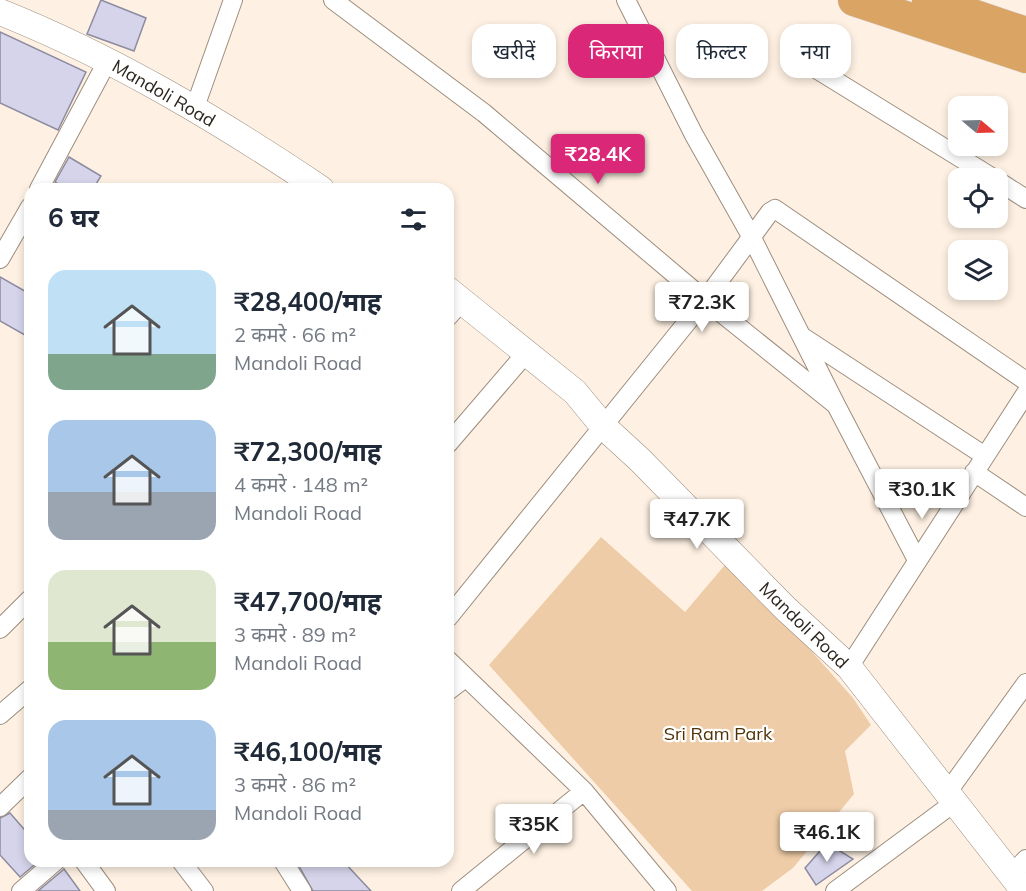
<!DOCTYPE html>
<html lang="hi">
<head>
<meta charset="utf-8">
<style>
  :root { --surface:#fff; --page:#f6f6f7; --text:#1f2937; --muted:#747a83; --accent:#db2777 }
  body { margin:0; font-family:Mulish,"Noto Sans Devanagari",sans-serif; background:var(--page); color:var(--text); height:100vh; display:flex; flex-direction:column; font-size:22px; white-space:nowrap }
  * { box-sizing:border-box; margin:0 }
  p { font-size:20px; color:var(--muted) }
  .icon { flex:none; width:33px; height:33px; fill:none; stroke:currentColor; stroke-width:2; stroke-linecap:round; stroke-linejoin:round }
  .map { position:relative; flex:1; overflow:hidden }
  .sheet { position:absolute; left:24px; top:183px; width:430px; height:684px; display:flex; flex-direction:column; background:var(--surface); border-radius:18px; box-shadow:0 3px 9px #0003 }
  .sheet>* { flex:none }
  .banner { position:absolute; left:472px; top:24px; width:464px; height:54px; display:flex; gap:12px }
  .needle { width:39px; rotate:109deg }
  .buttons { position:absolute; left:948px; top:96px; display:grid; gap:12px }
  .buttons a { display:grid; place-items:center; width:60px; height:60px; border-radius:12px; background:var(--surface); box-shadow:0 3px 9px #0003; font-size:30px }
  .price { position:absolute; translate:-50% -51px; padding:0 14px; border-radius:6px; background:#fff; color:#222; font-size:20px; line-height:39px; filter:drop-shadow(0 2px 3px #0008) }
  .price::after { content:''; position:absolute; left:50%; top:36px; width:18px; height:14px; margin-left:-9px; background:inherit; clip-path:polygon(0 0,100% 0,50% 100%) }
  .price.on { background:var(--accent); color:#fff }
  ul { padding:0; list-style:none }
  li { display:flex; align-items:center; gap:18px; height:150px; padding:0 24px }
  li span { display:grid; place-items:center; flex:none; width:168px; height:120px; border-radius:18px; color:#555 }
  li>.icon { margin-inline-start:auto }
  span .icon { width:72px; height:72px; fill:#fffc; stroke-width:1 }
  li b { font-size:26px }
  h2 { display:flex; justify-content:space-between; align-items:center; height:72px; padding:0 24px; font-size:26px }
  .chip { padding:0 21px; border-radius:18px; background:var(--surface); box-shadow:0 3px 9px #0003; font-size:21px; line-height:54px }
  .chip.on { background:var(--accent); color:#fff }
  .map>svg:first-child { display:block }
  .green { fill:#eecca7 }
  .building { fill:#d5d4ea; stroke:#8c8b9f; stroke-width:1.5 }
  .lines { fill:none; stroke-linecap:round; stroke-linejoin:round }
  .street-casing { stroke:#9d8e7e; stroke-width:20 }
  .secondary-casing { stroke:#9d8e7e; stroke-width:27 }
  .highway-casing { stroke:#d9d8d7; stroke-width:33 }
  .street { stroke:#fff; stroke-width:18 }
  .secondary { stroke:#fff; stroke-width:26 }
  .highway { stroke:#daa465; stroke-width:32 }
  .labels { text-anchor:middle; dominant-baseline:central; stroke-width:4.5; stroke-linejoin:round; paint-order:stroke }
  .street-label { font-size:18px; fill:#2d2720; stroke:#fff }
  .park-label { font-size:18px; fill:#503208; stroke:#fff }
</style>
</head>
<body>
<div class="map">
<svg width="1026" height="891" viewBox="0 0 1026 891">
  <rect width="100%" height="100%" fill="#fef1e3"/>
  <path class="green" d="M601,537L685,612L730,559L853,698L871,725L845,751L854,794L793,868L762,891H692L489,665Z"/>
  <path class="building" d="M101,0L146,18L134,51L87,34Z
    M0,32L86,72L58,130L0,103Z
    M69,157L101,176L93,189H66L55,182Z
    M0,277L30,294V338L0,321Z
    M10,813L30,836V861H39L20,877L0,855V818Z
    M827,843L853,859L816,885L805,868Z
    M306,861H343L371,891H313L299,866Z
    M64,869L80,891H38L63,870Z"/>
  <g class="lines">
    <defs>
      <path id="street" d="M333,0L484,113L705,300L836,405
        M626,0L694,135L751,236L836,405L917,560
        M813,67L993,178
        M194,110L233,0
        M998,181L1026,199
        M39,189L108,60
        M0,259L30,207
        M448,317L461,302
        M803,337L985,456
        M448,444L527,352
        M974,472L1026,507
        M448,618L705,300L770,212L775,209L1026,381
        M0,629L30,599
        M448,660L584,791L667,891
        M849,667L1026,393
        M448,691L465,678
        M0,715L30,689
        M947,793L1026,683
        M0,807L30,778
        M84,861L106,891
        M181,861L204,891
        M283,861L302,891
        M1011,875L1026,859
        M21,891L56,861
        M461,891L584,791
        M835,891L955,802"/>
      <path id="secondary" d="M0,12C113,57 220,121 321,189
        M448,290L575,392L603,426L640,460L784,607L849,667L1024,891"/>
      <path id="highway" d="M854,0L1026,57
        M928,0L1026,33"/>
    </defs>
    <use href="#street" class="street-casing"/>
    <use href="#secondary" class="secondary-casing"/>
    <use href="#highway" class="highway-casing"/>
    <use href="#street" class="street"/>
    <use href="#secondary" class="secondary"/>
    <use href="#highway" class="highway"/>
  </g>
  <g class="labels">
    <g class="street-label">
      <text transform="translate(164 93) rotate(30)">Mandoli Road</text>
      <text transform="translate(804 625) rotate(44)">Mandoli Road</text>
    </g>
    <g class="park-label">
      <text x="718" y="733">Sri Ram Park</text>
    </g>
  </g>
</svg>
<div class="buttons">
<a><svg class="needle" viewBox="-14 -14 28 28"><path d="M0-13l5 13h-10z" fill="#e53935"/><path d="M0 13l5-13h-10z" fill="#747a83"/></svg></a>
<a><svg class="icon" aria-label="locate" viewBox="0 0 24 24"><circle cx="12" cy="12" r="6"/><path d="M12 2v4M12 18v4M2 12h4M18 12h4"/></svg></a>
<a><svg class="icon" aria-label="layers" viewBox="0 0 24 24"><path d="M12 4l9 5-9 5-9-5zM3 14l9 5 9-5"/></svg></a>
</div>
<b class="price on" style="left:598px;top:185px">₹28.4K</b>
<b class="price" style="left:702px;top:333px">₹72.3K</b>
<b class="price" style="left:922px;top:520px">₹30.1K</b>
<b class="price" style="left:697px;top:550px">₹47.7K</b>
<b class="price" style="left:534px;top:855px">₹35K</b>
<b class="price" style="left:827px;top:863px">₹46.1K</b>
<div class="banner">
<a class="chip">खरीदें</a>
<a class="chip on">किराया</a>
<a class="chip">फ़िल्टर</a>
<a class="chip">नया</a>
</div>
<section class="sheet">
<h2>6 घर<svg class="icon" aria-label="filters" viewBox="0 0 24 24"><path d="M4 7h16M4 17h16"/><circle cx="9" cy="7" r="2"/><circle cx="15" cy="17" r="2"/></svg></h2>
<ul>
<li><span style="background:linear-gradient(#bfe0f5 70%,#7fa58c 0)"><svg class="icon" aria-label="home" viewBox="0 0 24 24"><path d="M3 11l9-7 9 7M6 9v11h12V9"/></svg></span><div><b>₹28,400/माह</b><p>2 कमरे · 66 m²</p><p>Mandoli Road</p></div></li>
<li><span style="background:linear-gradient(#a9c7e8 60%,#9aa5b1 0)"><svg class="icon" aria-label="home" viewBox="0 0 24 24"><path d="M3 11l9-7 9 7M6 9v11h12V9"/></svg></span><div><b>₹72,300/माह</b><p>4 कमरे · 148 m²</p><p>Mandoli Road</p></div></li>
<li><span style="background:linear-gradient(#dfe7d0 60%,#8fb573 0)"><svg class="icon" aria-label="home" viewBox="0 0 24 24"><path d="M3 11l9-7 9 7M6 9v11h12V9"/></svg></span><div><b>₹47,700/माह</b><p>3 कमरे · 89 m²</p><p>Mandoli Road</p></div></li>
<li><span style="background:linear-gradient(#a9c7e8 75%,#9aa5b1 0)"><svg class="icon" aria-label="home" viewBox="0 0 24 24"><path d="M3 11l9-7 9 7M6 9v11h12V9"/></svg></span><div><b>₹46,100/माह</b><p>3 कमरे · 86 m²</p><p>Mandoli Road</p></div></li>
</ul>
</section>
</div>
</body>
</html>
